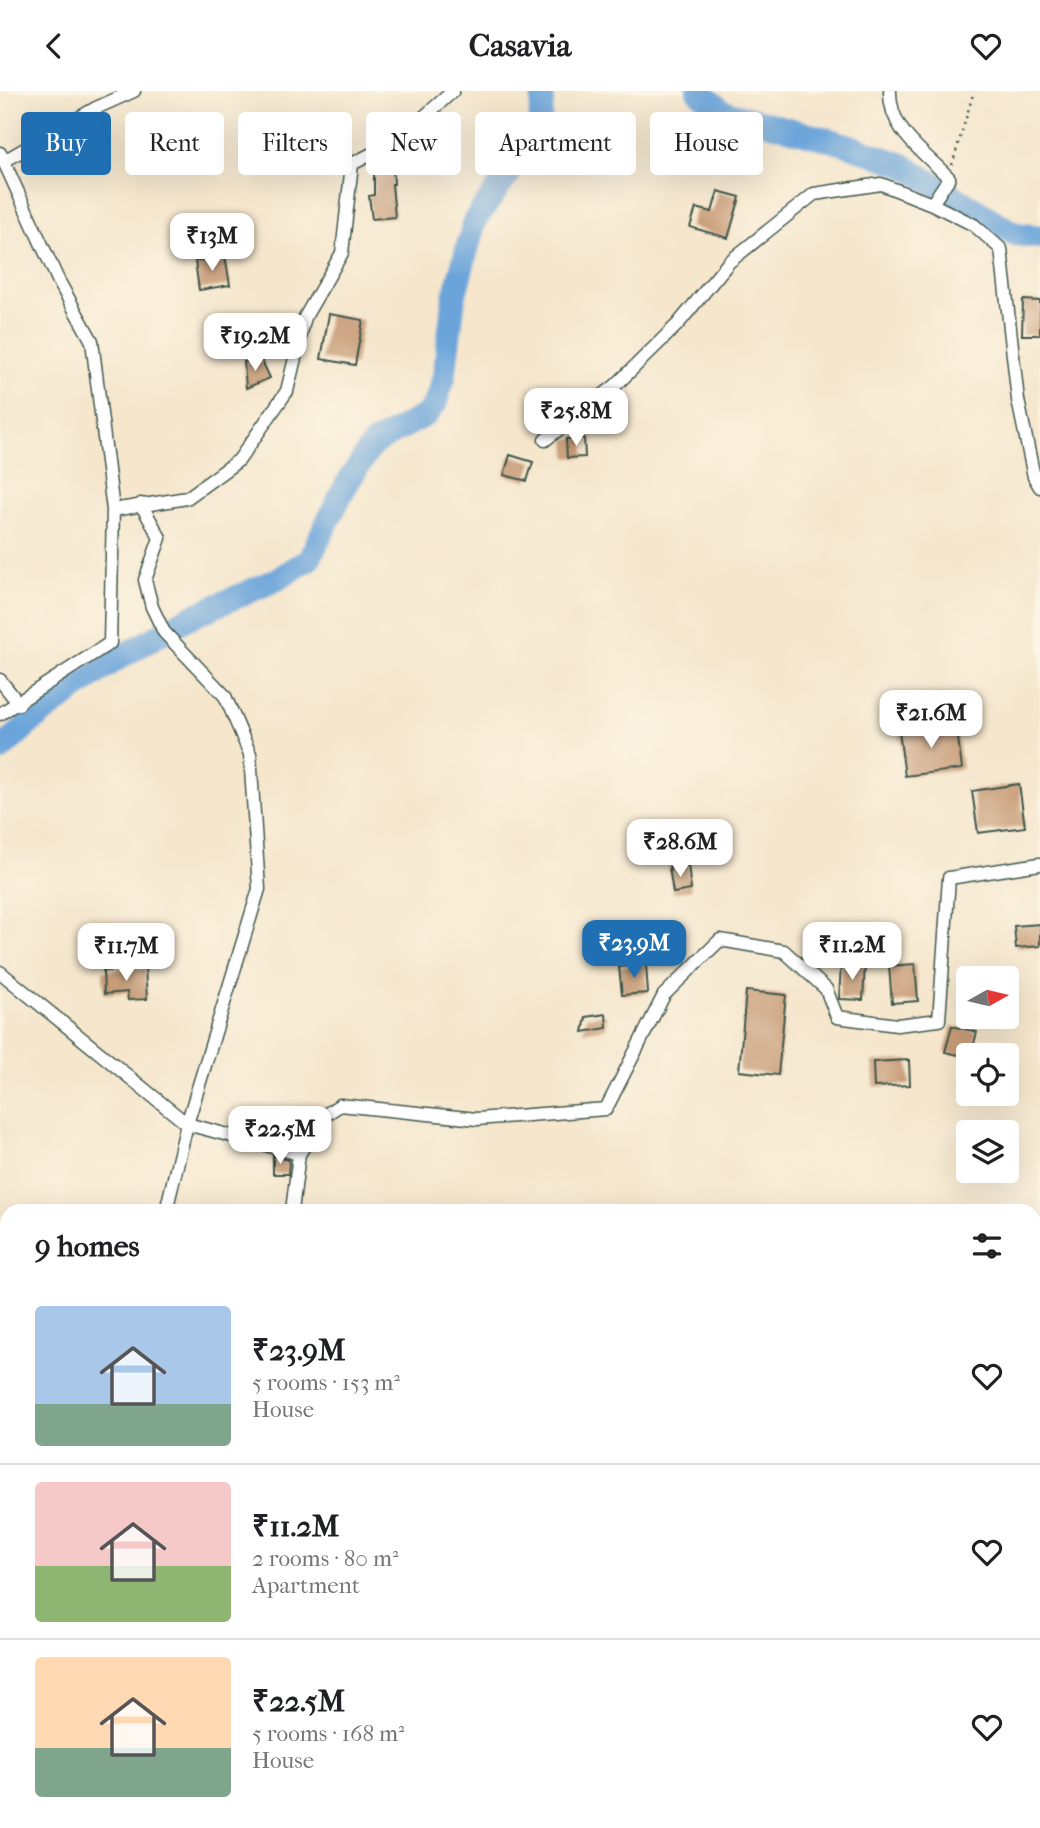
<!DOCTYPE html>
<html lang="en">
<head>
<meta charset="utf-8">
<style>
  :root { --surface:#fff; --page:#f2f2f2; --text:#202124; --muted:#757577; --line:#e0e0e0; --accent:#1f6fb2 }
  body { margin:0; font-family:"IM FELL French Canon",serif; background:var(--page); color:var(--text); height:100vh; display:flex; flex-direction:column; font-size:26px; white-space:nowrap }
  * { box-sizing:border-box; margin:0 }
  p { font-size:23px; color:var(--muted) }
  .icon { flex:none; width:38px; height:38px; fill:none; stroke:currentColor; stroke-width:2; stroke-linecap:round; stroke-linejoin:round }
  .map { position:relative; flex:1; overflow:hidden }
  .details { position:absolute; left:0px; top:1113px; width:1041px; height:625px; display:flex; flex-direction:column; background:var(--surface); border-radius:21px 21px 0 0; box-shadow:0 7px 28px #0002 }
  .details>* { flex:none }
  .top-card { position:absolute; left:21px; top:21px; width:999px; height:63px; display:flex; gap:14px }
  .needle { width:46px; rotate:82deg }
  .controls { position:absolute; left:956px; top:875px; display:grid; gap:14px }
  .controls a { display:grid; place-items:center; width:63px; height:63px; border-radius:7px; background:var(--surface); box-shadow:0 7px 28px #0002; font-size:35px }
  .price { position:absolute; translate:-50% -60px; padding:0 16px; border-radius:14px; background:#fff; color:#222; font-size:23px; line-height:46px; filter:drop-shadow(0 2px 4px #0008) }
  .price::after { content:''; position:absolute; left:50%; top:42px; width:21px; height:16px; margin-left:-10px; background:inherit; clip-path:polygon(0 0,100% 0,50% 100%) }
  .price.active { background:var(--accent); color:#fff }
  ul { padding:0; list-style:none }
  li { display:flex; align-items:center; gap:21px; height:175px; padding:0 35px }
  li+li { border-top:2px solid var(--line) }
  li span { display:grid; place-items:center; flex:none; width:196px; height:140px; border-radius:7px; color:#555 }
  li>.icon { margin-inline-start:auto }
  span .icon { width:84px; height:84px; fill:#fffc; stroke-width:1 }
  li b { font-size:30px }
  h2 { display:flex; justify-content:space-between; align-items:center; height:84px; padding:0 35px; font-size:30px }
  .tag { padding:0 24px; border-radius:7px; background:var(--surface); box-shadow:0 7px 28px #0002; font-size:24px; line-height:63px }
  .tag.active { background:var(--accent); color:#fff }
  header { display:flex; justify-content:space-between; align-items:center; height:91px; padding:0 35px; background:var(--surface); font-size:32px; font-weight:700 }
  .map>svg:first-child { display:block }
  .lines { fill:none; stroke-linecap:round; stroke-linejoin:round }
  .river { stroke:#6ba4da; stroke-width:24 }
  .building { fill:#c79b77 }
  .street-casing { stroke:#3f564b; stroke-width:15 }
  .path { stroke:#3f564b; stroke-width:2.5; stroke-dasharray:2 5; stroke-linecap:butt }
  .street { stroke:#fff; stroke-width:12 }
</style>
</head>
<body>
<header><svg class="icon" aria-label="back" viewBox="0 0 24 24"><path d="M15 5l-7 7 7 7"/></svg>Casavia<svg class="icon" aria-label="heart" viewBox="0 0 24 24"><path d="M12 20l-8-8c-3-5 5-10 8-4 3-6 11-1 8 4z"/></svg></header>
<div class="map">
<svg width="1040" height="1737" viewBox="0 0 1040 1737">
  <rect width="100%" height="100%" fill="#fcf5e5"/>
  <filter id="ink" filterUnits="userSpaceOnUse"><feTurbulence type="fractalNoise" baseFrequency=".0143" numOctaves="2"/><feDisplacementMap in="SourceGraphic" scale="14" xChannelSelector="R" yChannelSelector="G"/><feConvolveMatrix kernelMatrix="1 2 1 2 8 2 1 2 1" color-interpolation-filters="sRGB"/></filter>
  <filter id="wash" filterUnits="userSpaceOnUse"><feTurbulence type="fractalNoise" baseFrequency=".00686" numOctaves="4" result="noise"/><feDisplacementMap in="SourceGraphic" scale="28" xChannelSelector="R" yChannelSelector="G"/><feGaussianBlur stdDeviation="1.57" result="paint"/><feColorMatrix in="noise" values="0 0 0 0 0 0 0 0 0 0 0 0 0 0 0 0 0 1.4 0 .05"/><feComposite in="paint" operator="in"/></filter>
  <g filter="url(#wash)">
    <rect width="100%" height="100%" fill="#f5e6cc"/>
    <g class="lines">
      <path class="river" d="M698,0L722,20L848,54L903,74L1015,143L1040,146
        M0,659L32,630L111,572L188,527L278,488L309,468L346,394L373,353L427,323L435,313L444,286L454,206L475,129L539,41L543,0"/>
    </g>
    <g id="blocks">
      <path class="building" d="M427,42L457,48L458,70L429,72Z
        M319,64L321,82L306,84L304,66Z
        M374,76H393L394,93H392L395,126L372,128L369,105L374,104Z
        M718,100L740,106L728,147L690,136L696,117L712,121Z
        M225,165L230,194L199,199L195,170Z
        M1023,209L1040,210V244H1022Z
        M329,223L363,229L355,274L321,268Z
        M262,270L270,287L246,297L244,271Z
        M584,347L585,366L567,367L566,348Z
        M510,364L533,371L527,390L504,384Z
        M956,632L962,678L905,685L899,640Z
        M1019,693L1025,736L978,742L972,700Z
        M688,774L691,799L673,802L669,776Z
        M1040,833V855L1016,857L1014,835Z
        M646,873L648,902L622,904L619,876Z
        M841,873L865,874L863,909L839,908Z
        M915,873L918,910L892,912L889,875Z
        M145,877L147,908L128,909L127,901L104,903L103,880Z
        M746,900L786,904L778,984L739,980Z
        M606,923L607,937L583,941L586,926Z
        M952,935L977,941L971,964L968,966L945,961Z
        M909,969L910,994L874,996L873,971Z
        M273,1065L289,1069L288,1083H273Z"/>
    </g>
  </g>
  <g filter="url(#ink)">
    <use href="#blocks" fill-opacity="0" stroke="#3f564b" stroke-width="2"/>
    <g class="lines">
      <defs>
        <path id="street" d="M0,62L58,189L92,250L113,419L110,552L0,623
          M4,70L96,17L134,0
          M932,113L974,134L1001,158L1018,309L1034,386L1040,396
          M545,349L615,295L678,233L729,171L814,103L881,93L932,113L949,87C924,61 889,40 890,0
          M141,413L160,447L145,489L152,516L164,541L225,605L250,663L259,798L187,1033L166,1120
          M113,419L187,407L239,369L287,300L305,226L342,162L352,73L397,50L453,0
          M0,589L19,613
          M0,881L187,1033L299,1063L292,1120
          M299,1063L325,1024L340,1014L477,1028L606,1018L664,904L720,849L784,860L826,898L837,926L897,934L939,929L949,787L1040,773
          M0,1156H7
          M0,1219L7,1218
          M91,1737L92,1731"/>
      </defs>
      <use href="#street" class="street-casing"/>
      <path class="path" d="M952,74L974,0"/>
      <use href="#street" class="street"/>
    </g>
  </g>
</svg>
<div class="controls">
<a><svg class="needle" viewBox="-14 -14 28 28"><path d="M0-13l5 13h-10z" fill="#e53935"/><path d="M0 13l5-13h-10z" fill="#757577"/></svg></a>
<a><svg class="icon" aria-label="locate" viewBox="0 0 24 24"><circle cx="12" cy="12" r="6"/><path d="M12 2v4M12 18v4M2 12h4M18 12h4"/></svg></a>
<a><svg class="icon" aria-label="layers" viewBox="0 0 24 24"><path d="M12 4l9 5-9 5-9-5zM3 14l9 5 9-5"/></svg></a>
</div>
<b class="price" style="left:212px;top:182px">₹13M</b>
<b class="price" style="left:255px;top:282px">₹19.2M</b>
<b class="price" style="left:576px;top:357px">₹25.8M</b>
<b class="price" style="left:931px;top:659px">₹21.6M</b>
<b class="price" style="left:680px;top:788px">₹28.6M</b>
<b class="price active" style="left:634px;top:889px">₹23.9M</b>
<b class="price" style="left:852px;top:891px">₹11.2M</b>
<b class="price" style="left:126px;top:892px">₹11.7M</b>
<b class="price" style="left:280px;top:1075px">₹22.5M</b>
<div class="top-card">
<a class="tag active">Buy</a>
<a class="tag">Rent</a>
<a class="tag">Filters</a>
<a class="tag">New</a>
<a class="tag">Apartment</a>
<a class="tag">House</a>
</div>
<section class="details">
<h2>9 homes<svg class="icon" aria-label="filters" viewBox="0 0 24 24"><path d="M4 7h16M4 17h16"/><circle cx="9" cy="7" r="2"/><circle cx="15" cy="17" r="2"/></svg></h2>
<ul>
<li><span style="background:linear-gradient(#a9c7e8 70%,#7fa58c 0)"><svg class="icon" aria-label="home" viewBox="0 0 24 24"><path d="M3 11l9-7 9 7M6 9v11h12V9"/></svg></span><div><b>₹23.9M</b><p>5 rooms · 153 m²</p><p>House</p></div><svg class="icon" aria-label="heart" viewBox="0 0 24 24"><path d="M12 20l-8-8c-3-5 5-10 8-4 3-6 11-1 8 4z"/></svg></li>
<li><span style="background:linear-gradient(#f6c9c9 60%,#8fb573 0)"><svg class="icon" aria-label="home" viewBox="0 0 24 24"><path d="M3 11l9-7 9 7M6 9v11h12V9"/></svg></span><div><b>₹11.2M</b><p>2 rooms · 80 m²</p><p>Apartment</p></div><svg class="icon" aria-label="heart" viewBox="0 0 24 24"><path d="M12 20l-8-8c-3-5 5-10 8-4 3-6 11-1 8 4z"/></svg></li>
<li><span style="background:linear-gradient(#ffd9b3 65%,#7fa58c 0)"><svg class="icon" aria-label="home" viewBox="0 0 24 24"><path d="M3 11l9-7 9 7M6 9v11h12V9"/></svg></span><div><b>₹22.5M</b><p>5 rooms · 168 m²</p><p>House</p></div><svg class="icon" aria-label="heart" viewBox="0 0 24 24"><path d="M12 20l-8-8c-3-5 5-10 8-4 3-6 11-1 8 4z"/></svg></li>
</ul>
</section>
</div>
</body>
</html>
